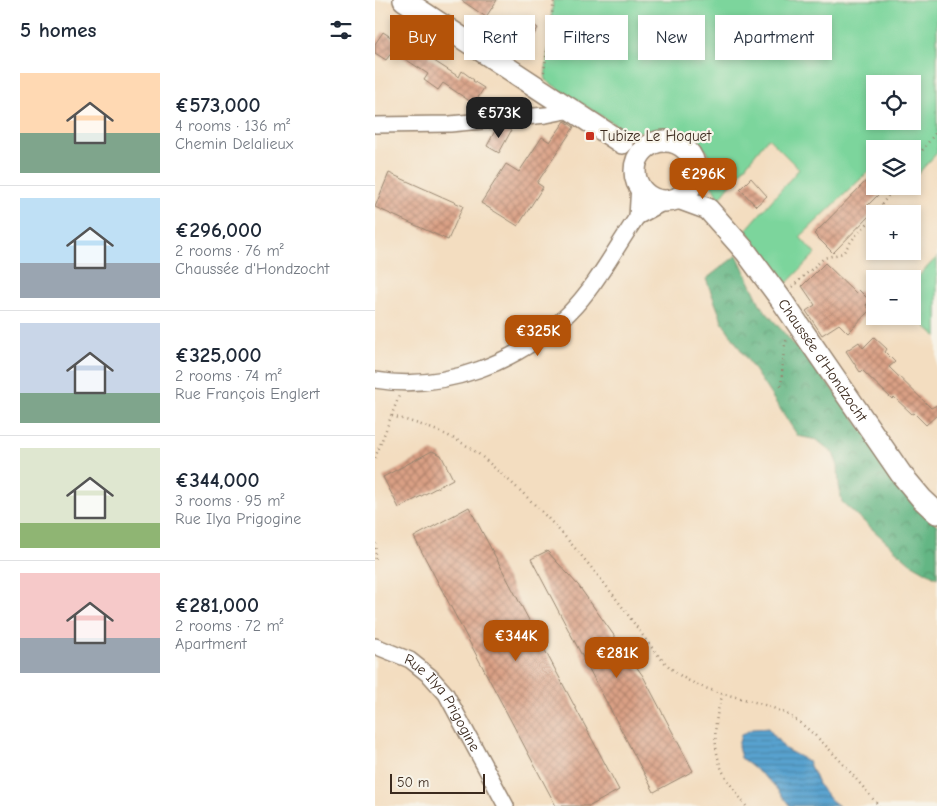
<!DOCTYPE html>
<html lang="en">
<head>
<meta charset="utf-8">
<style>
  :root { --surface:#fff; --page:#f2f2f3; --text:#1f2937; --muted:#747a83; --line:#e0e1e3; --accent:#b45309 }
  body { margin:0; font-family:"Comic Neue",sans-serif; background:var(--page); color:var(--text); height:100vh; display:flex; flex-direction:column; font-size:19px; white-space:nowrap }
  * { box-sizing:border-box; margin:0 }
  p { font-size:16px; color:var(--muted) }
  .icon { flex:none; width:28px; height:28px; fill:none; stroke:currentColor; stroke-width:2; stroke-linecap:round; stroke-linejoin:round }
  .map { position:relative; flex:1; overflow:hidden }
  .side { display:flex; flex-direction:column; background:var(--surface); width:375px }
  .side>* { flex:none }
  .banner { position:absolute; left:15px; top:15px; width:471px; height:45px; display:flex; gap:10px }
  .controls { position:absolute; left:491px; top:75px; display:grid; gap:10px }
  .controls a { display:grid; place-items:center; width:55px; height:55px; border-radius:0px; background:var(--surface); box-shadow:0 2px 8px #0003; font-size:25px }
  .scale { position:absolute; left:15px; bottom:12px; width:95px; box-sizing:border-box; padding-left:5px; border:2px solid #3b2a1e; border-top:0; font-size:14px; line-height:18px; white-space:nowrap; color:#3b2a1e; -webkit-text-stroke:4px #f7f3e8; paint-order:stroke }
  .price { position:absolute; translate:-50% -42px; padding:0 11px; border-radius:10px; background:var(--accent); color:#fff; font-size:16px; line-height:32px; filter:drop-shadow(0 1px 2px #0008) }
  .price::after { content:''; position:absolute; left:50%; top:30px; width:15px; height:11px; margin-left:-8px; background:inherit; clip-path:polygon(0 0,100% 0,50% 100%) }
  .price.on { background:#222; color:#fff }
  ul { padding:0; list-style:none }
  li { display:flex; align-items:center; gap:15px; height:125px; padding:0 20px }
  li+li { border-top:1px solid var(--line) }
  li span { display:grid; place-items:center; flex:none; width:140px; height:100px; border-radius:0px; color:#555 }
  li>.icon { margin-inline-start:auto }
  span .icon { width:60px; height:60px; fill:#fffc; stroke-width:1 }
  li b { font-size:21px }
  h2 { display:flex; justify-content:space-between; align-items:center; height:60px; padding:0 20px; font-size:21px }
  .tag { padding:0 18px; border-radius:0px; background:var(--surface); box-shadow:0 2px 8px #0003; font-size:18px; line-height:45px }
  .tag.on { background:var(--accent); color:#fff }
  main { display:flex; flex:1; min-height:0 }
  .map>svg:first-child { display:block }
  .grass { fill:#7bd59c; stroke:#5b805d; fill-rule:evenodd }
  .forest { fill:url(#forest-crowns); stroke:#507051 }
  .water { fill:url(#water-rules); stroke:#4a6676 }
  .building { fill:url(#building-cross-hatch) }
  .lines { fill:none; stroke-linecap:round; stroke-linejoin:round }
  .street-casing { stroke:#97846f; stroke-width:18 }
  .secondary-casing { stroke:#97846f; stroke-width:24 }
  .path { stroke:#97846f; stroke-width:2.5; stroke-dasharray:1 4; stroke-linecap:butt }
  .street { stroke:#fff; stroke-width:15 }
  .secondary { stroke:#fff; stroke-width:21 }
  .poi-dot { fill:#c8321e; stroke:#f7f3e8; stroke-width:2 }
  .labels { text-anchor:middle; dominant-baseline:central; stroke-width:4.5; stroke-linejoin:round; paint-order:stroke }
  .poi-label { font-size:15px; fill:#3b2a1e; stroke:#f7f3e8; text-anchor:start }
  .street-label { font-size:15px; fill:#3b2a1e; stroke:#f7f3e8 }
</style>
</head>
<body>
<main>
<section class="side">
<h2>5 homes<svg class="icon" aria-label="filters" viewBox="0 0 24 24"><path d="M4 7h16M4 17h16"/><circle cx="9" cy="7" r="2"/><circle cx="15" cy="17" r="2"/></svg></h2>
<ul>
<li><span style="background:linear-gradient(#ffd9b3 60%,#7fa58c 0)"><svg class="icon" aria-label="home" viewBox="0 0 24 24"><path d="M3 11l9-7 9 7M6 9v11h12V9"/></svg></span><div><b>€573,000</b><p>4 rooms · 136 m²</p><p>Chemin Delalieux</p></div></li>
<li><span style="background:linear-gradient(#bfe0f5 65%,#9aa5b1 0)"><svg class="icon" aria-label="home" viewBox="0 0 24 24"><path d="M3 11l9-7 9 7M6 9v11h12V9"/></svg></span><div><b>€296,000</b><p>2 rooms · 76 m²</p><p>Chaussée d'Hondzocht</p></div></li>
<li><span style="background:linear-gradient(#c9d6e8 70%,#7fa58c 0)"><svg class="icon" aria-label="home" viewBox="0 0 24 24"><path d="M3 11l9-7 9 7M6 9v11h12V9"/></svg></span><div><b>€325,000</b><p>2 rooms · 74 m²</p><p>Rue François Englert</p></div></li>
<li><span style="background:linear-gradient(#dfe7d0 75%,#8fb573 0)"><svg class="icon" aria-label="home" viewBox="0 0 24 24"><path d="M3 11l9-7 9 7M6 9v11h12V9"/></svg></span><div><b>€344,000</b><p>3 rooms · 95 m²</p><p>Rue Ilya Prigogine</p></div></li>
<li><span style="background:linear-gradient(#f6c9c9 65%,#9aa5b1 0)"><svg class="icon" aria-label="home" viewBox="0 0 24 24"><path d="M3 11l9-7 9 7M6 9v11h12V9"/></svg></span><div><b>€281,000</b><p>2 rooms · 72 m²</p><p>Apartment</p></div></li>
</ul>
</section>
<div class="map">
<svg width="562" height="806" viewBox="0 0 562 806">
  <defs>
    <pattern id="forest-crowns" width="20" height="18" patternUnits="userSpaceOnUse" patternTransform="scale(1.25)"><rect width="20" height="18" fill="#64b684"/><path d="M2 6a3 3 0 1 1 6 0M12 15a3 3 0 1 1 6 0" fill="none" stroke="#54946b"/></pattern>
    <pattern id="water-rules" width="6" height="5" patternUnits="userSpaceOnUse" patternTransform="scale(1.25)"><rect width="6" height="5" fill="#58a2cf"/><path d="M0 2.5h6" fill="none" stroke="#4a84a7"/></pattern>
    <pattern id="building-cross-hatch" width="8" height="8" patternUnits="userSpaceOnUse" patternTransform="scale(1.25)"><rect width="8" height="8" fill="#daa085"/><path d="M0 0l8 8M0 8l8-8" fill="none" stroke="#b2836c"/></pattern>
  </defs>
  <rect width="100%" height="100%" fill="#f7f3e8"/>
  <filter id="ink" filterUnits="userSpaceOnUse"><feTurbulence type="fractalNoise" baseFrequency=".02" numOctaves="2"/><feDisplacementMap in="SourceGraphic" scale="10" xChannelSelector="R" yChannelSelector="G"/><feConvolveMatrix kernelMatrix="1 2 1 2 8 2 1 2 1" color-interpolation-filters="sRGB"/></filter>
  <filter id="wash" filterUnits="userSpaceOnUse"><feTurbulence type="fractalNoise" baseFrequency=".0096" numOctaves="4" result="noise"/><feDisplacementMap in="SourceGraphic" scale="20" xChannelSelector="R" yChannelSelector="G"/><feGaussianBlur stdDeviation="1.12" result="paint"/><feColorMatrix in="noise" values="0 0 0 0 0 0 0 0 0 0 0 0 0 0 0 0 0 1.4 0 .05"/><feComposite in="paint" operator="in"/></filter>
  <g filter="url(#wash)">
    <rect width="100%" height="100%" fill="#f3ddc0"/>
    <path class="grass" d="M178,0H562V153L538,179V149H500V177L494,171L425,237L440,254L410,285L371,230L424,169L393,138L344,199L335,182L333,152L304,128L272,132L250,131L170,80ZM500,84H538V121H500Z
      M562,257V337L538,315V282Z"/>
    <path class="forest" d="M362,255L386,306L464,397L535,498L562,525V578L534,562L467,502L464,485L463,466L458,453L442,440L423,436L348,323L331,279Z"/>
    <path class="water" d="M393,728L410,749L433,761L443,784L456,800L464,806H415L396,782L366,758L363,746L366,735L377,729Z"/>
    <g id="blocks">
      <path class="building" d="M86,0H122L111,17Z
        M145,16L163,28L155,41L135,28Z
        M8,32L34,49L38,41L43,43L56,52L53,57L84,77L87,71L99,80L98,81L109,88L99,104L68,83L63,90L49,80L53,74L18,51L11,60L0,53V44Z
        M190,121L199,127L162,183L168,187L143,226L106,203L131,164L144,172L167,137L175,142Z
        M132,128L136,131L124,153L112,146L121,129Z
        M14,173L88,206L73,240L0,207Z
        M376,178L392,196L381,206L365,189Z
        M493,179L506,192L492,206L498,212L458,253L439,234Z
        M450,263L481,293L484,290L495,301L491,305L495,310L473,333L464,324L447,335L431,311L440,305L427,286Z
        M499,337L512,349L510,352L520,362L514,367L556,408L562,405V415L551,425L539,413L537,414L519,397L517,399L487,370L485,372L471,351L484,342L488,348Z
        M57,451L66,455L78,479L24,508L8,477Z
        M94,507L244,790L215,806H181L39,537Z
        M172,551L203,585L268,676L318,771L279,792L156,559Z"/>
    </g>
  </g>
  <g filter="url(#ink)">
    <use href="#blocks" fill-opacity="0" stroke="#97846f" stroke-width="1"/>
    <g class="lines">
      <defs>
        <g id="street">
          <path d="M0,125L75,124L171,115L196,110"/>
          <path d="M264,185L262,217L293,200"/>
          <path d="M0,380C69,392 145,362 194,313C221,286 240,249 262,217"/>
          <path id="s1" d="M0,646L35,660L55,676L71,694L131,806"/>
        </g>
        <g id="secondary">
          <path d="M29,0L247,143"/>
          <circle cx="290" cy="171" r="30"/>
          <path id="s2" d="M303,198L333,209L371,252L405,298L526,474L547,499L562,513"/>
        </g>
      </defs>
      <use href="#street" class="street-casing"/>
      <use href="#secondary" class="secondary-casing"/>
      <path class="path" d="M169,72L179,0
        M538,162L562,131
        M417,287L449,258L468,253L480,236L494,222L520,186
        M406,386L409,349L412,338
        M17,416C41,423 65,430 87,443C100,450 112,461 123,471C166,507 204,551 239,596C256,617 277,653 298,670C328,695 368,695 403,710C438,724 479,777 504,806
        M0,458L24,396
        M0,543L1,556L0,562
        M348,694C339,718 337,745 347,770C353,782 363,795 371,806"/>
      <use href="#street" class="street"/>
      <use href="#secondary" class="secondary"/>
    </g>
  </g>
  <rect class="poi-dot" x="210" y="131" width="10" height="10" rx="2.5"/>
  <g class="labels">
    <g class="poi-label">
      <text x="225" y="136">Tubize Le Hoquet</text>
    </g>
    <g class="street-label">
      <text stroke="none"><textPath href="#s2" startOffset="222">Chaussée d'Hondzocht</textPath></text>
      <text stroke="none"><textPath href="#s1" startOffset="92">Rue Ilya Prigogine</textPath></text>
    </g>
  </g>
</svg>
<div class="controls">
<a><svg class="icon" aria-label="locate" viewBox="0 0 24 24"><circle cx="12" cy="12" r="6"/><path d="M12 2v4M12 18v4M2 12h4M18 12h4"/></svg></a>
<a><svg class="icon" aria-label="layers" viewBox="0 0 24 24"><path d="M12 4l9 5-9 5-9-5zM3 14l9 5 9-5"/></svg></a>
<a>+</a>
<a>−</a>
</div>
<div class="scale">50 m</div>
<b class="price on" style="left:124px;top:139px">€573K</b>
<b class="price" style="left:328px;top:200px">€296K</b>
<b class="price" style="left:163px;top:357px">€325K</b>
<b class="price" style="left:141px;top:662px">€344K</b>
<b class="price" style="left:242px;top:679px">€281K</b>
<div class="banner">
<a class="tag on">Buy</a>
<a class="tag">Rent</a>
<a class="tag">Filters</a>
<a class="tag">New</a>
<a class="tag">Apartment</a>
</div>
</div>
</main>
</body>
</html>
